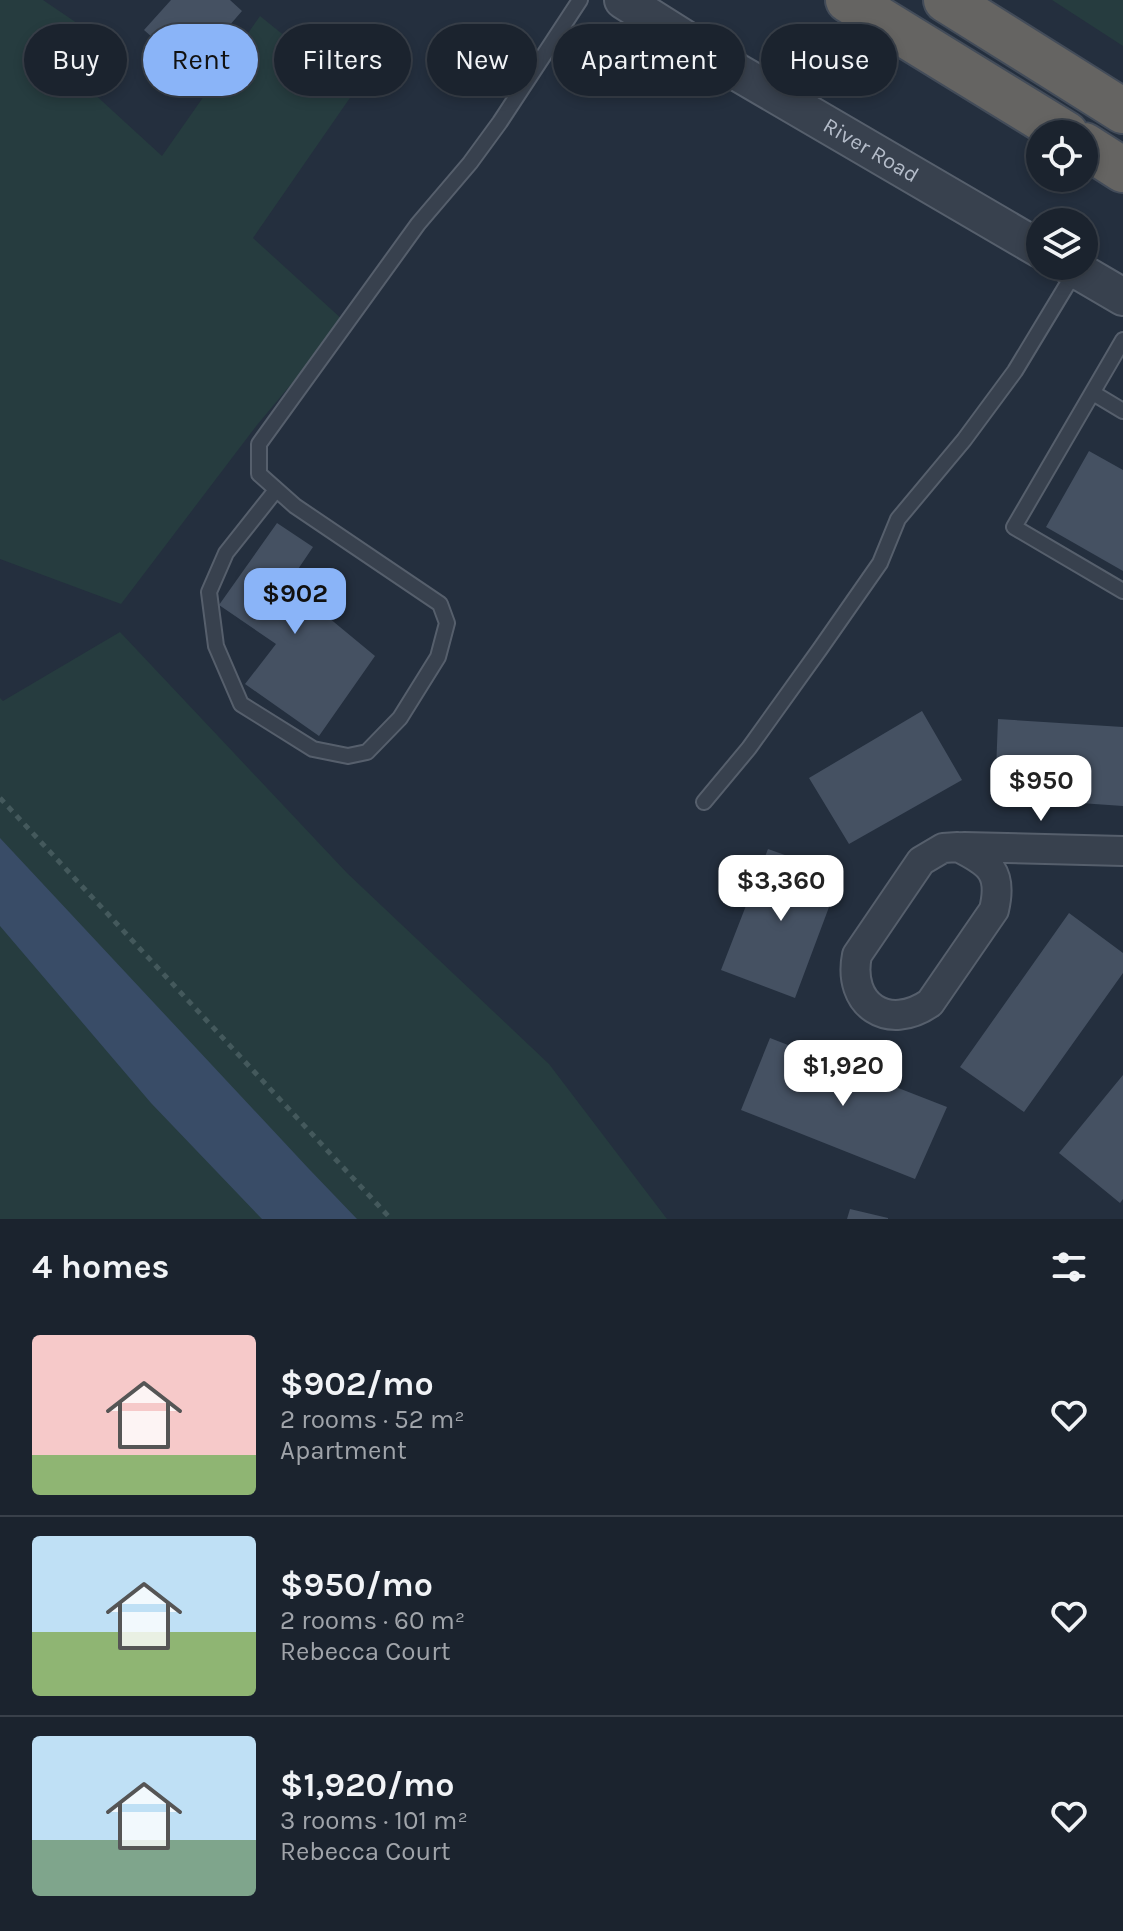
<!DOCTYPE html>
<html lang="en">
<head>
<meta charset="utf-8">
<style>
  :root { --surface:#1b232e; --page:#242b36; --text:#f1f3f6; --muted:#a0a4aa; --line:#39404a; --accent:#8ab4f8 }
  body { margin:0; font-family:Karla,sans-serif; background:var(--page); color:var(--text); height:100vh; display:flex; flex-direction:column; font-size:30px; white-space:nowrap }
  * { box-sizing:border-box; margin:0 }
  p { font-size:26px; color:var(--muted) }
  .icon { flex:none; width:44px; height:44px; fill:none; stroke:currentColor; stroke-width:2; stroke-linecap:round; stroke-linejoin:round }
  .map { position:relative; height:1219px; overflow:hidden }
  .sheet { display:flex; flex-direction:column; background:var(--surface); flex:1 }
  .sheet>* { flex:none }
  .top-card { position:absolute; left:24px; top:24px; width:1076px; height:72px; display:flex; gap:16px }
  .buttons { position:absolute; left:1026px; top:120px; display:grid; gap:16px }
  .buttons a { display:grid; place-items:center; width:72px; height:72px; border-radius:50%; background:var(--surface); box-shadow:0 4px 12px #0003,0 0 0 2px var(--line); font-size:40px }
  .price { position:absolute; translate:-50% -68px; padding:0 18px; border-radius:16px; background:#fff; color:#222; font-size:26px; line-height:52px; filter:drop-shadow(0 2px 4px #0008) }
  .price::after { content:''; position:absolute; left:50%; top:48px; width:24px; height:18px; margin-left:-12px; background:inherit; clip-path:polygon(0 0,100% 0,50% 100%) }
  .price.selected { background:var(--accent); color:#111 }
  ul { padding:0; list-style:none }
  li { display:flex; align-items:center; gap:24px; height:200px; padding:0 32px }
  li+li { border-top:2px solid var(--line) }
  li span { display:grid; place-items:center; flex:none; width:224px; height:160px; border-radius:8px; color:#555 }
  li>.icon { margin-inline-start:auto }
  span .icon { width:96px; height:96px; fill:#fffc; stroke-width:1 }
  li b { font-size:34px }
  h2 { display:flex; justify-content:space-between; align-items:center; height:96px; padding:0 32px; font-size:34px }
  .chip { padding:0 28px; border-radius:36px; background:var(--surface); box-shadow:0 4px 12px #0003,0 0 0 2px var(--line); font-size:28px; line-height:72px }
  .chip.selected { background:var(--accent); color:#111 }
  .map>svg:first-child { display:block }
  .green { fill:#263c3f }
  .water { fill:#394c67 }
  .building { fill:#455162 }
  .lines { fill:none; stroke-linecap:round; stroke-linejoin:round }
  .service-casing { stroke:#565f6c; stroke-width:18 }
  .minor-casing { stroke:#565f6c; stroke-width:32 }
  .tertiary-casing { stroke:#565f6c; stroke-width:40 }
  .trunk-casing { stroke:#434c59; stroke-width:48 }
  .path { stroke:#44595c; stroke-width:5; stroke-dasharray:6 6; stroke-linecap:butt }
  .service { stroke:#38414e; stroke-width:14 }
  .minor { stroke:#38414e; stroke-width:28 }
  .tertiary { stroke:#38414e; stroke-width:36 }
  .trunk { stroke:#656462; stroke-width:44 }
  .labels { text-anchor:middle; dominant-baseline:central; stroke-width:6; stroke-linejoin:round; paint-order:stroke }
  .street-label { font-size:22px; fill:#b4bcc9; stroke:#1d2633 }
</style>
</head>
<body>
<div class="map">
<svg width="1123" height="1219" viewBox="0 0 1123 1219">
  <rect width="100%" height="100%" fill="#242f3e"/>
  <path class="green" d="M0,0H43L96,36L67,69L162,156L260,16L354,92L253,238L344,321L257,425L121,604L0,559Z
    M1052,0H1123V46Z
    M120,632L347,873L549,1064L667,1219H0V698L3,701Z"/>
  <path class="water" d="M0,838L309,1169L357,1219H262L151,1103L0,926Z"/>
  <path class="building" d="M171,0H230L242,11L190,71L144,30Z
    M1089,451L1123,470V571L1046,527Z
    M277,523L313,547L288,584L375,656L319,736L245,684L276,644L219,605Z
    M922,711L962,780L849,844L809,778Z
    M998,719L1123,727V806L995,797Z
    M768,849L841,875L795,998L721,970Z
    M1069,913L1123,953V973L1024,1112L960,1067Z
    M770,1038L947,1107L915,1179L741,1110Z
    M1123,1075V1199L1120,1203L1059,1153Z
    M850,1209L888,1218V1219H847Z"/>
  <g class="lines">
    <defs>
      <path id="service" d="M1123,340L1014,527L1123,591
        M1093,393L1123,411
        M276,490L226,553L209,592L216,646L241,704L313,749L348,756L367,752L400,718L438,657L447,623L440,604L295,506L259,474V444L418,224L470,163L500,122L580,0
        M704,802L749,748L820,649L880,563L898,519L964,440L1015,371L1076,270"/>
      <path id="minor" d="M958,847C990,863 1003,872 994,910L930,1003C888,1032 847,1005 857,955L921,861L943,848Z
        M964,847L1123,851"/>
      <g id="tertiary">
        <path id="s1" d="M623,0L737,72L1040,249"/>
        <path d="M1070,266L1123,297"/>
      </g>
      <path id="trunk" d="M848,0L1066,134
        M946,0L1123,111
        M1084,145L1123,170"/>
    </defs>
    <use href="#service" class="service-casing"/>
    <use href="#minor" class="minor-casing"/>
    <use href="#tertiary" class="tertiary-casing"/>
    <use href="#trunk" class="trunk-casing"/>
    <path class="path" d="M0,798L391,1219"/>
    <use href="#service" class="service"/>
    <use href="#minor" class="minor"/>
    <use href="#tertiary" class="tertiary"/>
    <use href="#trunk" class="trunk"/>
  </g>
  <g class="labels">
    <g class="street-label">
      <text stroke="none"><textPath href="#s1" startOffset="290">River Road</textPath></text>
    </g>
  </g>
</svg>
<div class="buttons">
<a><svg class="icon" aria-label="locate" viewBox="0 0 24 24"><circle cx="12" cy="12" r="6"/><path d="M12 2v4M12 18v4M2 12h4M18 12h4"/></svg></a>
<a><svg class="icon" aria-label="layers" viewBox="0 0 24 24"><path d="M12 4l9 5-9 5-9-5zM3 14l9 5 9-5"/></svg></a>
</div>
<b class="price selected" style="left:295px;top:636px">$902</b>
<b class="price" style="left:1041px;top:823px">$950</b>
<b class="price" style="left:781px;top:923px">$3,360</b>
<b class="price" style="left:843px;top:1108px">$1,920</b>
<div class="top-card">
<a class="chip">Buy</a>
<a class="chip selected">Rent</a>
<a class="chip">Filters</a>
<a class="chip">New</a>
<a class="chip">Apartment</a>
<a class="chip">House</a>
</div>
</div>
<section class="sheet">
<h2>4 homes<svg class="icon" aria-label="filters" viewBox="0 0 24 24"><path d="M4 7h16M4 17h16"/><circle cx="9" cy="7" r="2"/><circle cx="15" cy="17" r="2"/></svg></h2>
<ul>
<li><span style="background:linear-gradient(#f6c9c9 75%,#8fb573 0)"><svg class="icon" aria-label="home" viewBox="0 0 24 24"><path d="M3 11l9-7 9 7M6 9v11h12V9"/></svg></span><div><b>$902/mo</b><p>2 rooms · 52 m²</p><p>Apartment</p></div><svg class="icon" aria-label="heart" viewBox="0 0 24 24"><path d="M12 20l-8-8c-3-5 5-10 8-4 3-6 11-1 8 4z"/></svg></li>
<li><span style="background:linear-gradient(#bfe0f5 60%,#8fb573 0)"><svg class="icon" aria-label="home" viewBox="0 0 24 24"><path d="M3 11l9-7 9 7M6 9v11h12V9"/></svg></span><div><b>$950/mo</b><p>2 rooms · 60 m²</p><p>Rebecca Court</p></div><svg class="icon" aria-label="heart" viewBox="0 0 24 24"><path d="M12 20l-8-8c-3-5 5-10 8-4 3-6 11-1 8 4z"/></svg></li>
<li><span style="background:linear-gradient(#bfe0f5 65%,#7fa58c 0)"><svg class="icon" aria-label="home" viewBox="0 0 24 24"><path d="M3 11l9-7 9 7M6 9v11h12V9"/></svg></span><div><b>$1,920/mo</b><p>3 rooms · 101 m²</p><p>Rebecca Court</p></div><svg class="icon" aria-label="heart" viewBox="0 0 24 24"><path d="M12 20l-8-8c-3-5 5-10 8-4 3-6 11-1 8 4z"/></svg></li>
</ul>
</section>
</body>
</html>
